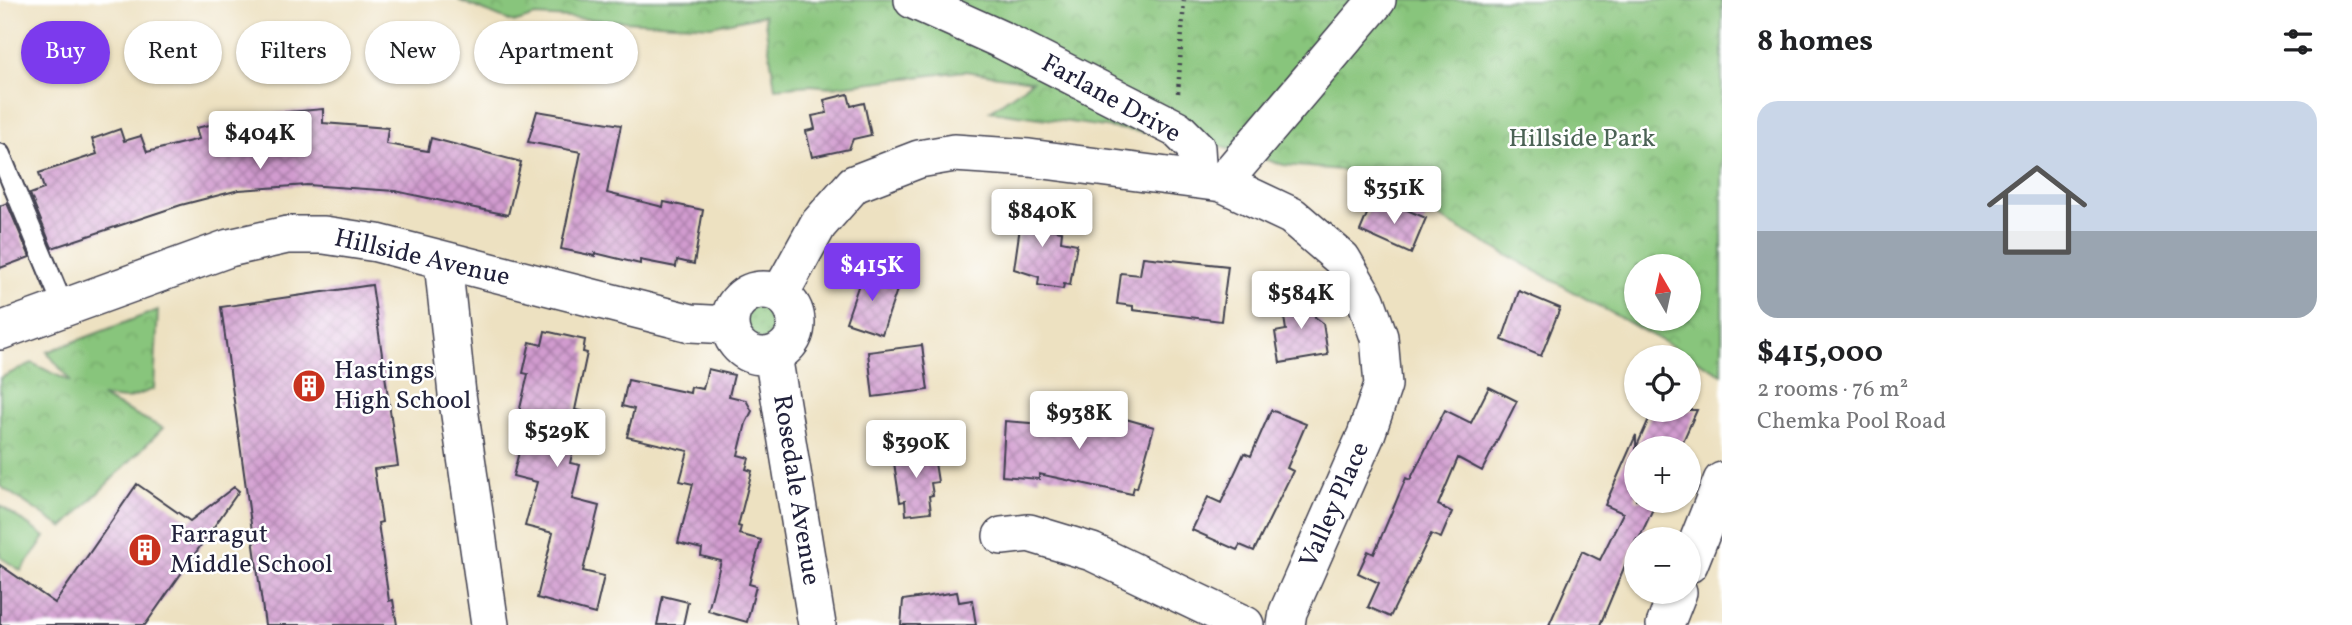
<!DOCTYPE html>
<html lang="en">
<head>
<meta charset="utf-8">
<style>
  :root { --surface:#fff; --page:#f2f2f2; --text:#202124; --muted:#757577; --line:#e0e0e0; --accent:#7c3aed }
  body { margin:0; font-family:Vollkorn,serif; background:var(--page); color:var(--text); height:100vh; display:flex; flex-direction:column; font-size:26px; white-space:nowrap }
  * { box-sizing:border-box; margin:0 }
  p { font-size:23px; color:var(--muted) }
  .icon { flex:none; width:38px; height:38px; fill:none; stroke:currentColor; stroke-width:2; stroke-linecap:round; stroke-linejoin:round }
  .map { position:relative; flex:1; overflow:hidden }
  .side { display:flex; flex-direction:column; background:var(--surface); width:630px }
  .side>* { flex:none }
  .banner { position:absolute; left:21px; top:21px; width:665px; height:63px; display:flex; gap:14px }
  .needle { width:46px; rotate:351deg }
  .buttons { position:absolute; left:1624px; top:254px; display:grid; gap:14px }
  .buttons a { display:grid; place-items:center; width:77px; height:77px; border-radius:50%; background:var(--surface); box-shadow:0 2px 5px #0004; font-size:35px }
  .price { position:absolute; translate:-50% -60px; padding:0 16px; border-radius:7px; background:#fff; color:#222; font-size:23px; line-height:46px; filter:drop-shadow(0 2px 4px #0008) }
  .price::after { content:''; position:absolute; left:50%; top:42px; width:21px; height:16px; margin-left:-10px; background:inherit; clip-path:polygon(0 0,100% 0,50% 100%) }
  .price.active { background:var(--accent); color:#fff }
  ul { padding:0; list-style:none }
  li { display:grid; align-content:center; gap:14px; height:371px; padding:0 35px }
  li+li { border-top:2px solid var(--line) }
  li span { display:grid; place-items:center; height:217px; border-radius:21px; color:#555 }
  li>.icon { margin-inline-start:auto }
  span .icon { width:126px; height:126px; fill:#fffc; stroke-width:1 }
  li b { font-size:30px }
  h2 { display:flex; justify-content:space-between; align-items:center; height:84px; padding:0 35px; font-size:30px }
  .tag { padding:0 24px; border-radius:32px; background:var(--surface); box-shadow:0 2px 5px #0004; font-size:24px; line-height:63px }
  .tag.active { background:var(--accent); color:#fff }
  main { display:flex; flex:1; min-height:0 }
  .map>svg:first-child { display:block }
  .grass { fill:url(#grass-dots); stroke:#55745b; stroke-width:2 }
  .park { fill:url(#park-crowns); stroke:#55745b; stroke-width:2; fill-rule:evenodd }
  .pitch { fill:#88c57b; stroke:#55745b; stroke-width:2 }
  .building { fill:url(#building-cross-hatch) }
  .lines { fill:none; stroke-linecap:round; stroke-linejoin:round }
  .service-casing { stroke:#403f4f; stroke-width:23 }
  .minor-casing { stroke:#403f4f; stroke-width:40 }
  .path { stroke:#403f4f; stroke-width:4.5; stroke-dasharray:2 5; stroke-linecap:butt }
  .service { stroke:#fff; stroke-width:19 }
  .minor { stroke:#fff; stroke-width:37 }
  .labels { text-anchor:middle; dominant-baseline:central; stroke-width:5; stroke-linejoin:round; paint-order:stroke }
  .street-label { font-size:26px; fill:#22223b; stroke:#fff }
  .park-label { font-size:26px; fill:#4b6355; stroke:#fff }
  .poi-label { font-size:26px; fill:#22223b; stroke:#fff; text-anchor:start }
</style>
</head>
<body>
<main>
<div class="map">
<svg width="1722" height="625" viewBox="0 0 1722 625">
  <defs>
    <pattern id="grass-dots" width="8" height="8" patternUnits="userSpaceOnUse" patternTransform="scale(1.75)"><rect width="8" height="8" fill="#88c57b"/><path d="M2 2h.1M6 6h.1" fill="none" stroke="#75a96b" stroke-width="1.8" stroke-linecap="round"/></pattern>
    <pattern id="park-crowns" width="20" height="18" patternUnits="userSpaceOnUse" patternTransform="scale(1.75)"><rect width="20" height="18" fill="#88c57b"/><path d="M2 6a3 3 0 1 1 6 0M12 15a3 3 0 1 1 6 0" fill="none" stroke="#75a96b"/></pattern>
    <pattern id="building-cross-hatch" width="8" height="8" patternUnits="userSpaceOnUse" patternTransform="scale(1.75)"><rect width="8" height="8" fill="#d19bcf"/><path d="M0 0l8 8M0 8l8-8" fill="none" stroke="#a97ea9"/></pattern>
  </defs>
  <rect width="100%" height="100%" fill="#fff"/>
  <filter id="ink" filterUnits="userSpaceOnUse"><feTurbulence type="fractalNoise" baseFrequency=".0143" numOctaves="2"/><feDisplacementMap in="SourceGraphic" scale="14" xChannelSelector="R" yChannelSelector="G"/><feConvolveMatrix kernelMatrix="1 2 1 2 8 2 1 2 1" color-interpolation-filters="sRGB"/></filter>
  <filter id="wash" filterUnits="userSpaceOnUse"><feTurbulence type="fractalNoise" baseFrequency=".00686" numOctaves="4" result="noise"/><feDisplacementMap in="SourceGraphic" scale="28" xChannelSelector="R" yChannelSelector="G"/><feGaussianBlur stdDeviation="1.57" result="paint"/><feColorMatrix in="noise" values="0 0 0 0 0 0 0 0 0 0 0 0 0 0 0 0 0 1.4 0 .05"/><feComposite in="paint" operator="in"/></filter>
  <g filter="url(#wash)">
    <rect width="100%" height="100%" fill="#ede1c1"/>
    <path class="grass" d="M745 322a18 18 0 1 1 36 0a18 18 0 1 1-36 0Z"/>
    <path class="park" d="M458,0H1722V374L1431,213L1434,194L1398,175L1284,165L1198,140L990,111L1032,81L965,71L831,87L811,85L775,88L764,15L711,26L535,16L514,23ZM1636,266H1689V318H1636Z
      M158,310L154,389L127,399L101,397L163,428L63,528L0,486V378L32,363L71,382L47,352Z"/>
    <path class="pitch" d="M0,505L45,537L21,571L0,557Z"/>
    <g id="blocks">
      <path class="building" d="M848,94L851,106L864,103L871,135L853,139L849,149L812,157L806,131L815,129L812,116L827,113L824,100Z
        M323,109V123L388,128L386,144L428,151L431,138L521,162L508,215L395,191L307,185L239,190L181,205L52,248L30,194L44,189L39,173L97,154L92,139L120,129L124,141L141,136L147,152L199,139L196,128L254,115Z
        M537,111L621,125L607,193L663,207L664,202L703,210L694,264L677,260L676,267L640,260V264L595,253V256L561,249L581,152L528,142Z
        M1013,200L1038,203L1035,227L1062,231L1061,241L1077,244L1070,285L1064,284L1063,289L1038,285L1039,277L1014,269L1020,227L1010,225Z
        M1372,202L1386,207L1388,202L1426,218L1411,254L1360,231Z
        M7,203L30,257L0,268V206Z
        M1143,257L1228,266L1221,321L1133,310V306L1117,304L1121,273L1140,275Z
        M863,272L899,284L882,334L846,322Z
        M372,285L398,466L374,469L382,522L378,523L389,601L393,600L397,625H265L221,307Z
        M1519,291L1560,308L1541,356L1502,340Z
        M1312,293L1315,317L1323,323L1328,355L1280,363L1275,332L1286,330L1281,298Z
        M545,331L585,340L583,352L587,353L575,410L582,411L570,463L580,465L572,499L599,506L583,571L604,576L595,614L537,598L553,533L525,526L537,482L513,476L524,432L515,430L528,374L523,373L530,342L542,345Z
        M922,345L928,390L873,397L868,352Z
        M708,369L734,375L729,396L746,400L752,411L746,423L738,455L749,458L746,469L752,471L738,526L741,527L739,534L761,540L749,584L756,586L747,622L708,611L721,561L701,556L702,549L678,543L693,484L680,481L688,451L627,437L634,409L622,406L628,380L690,393L691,387L703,389Z
        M1489,387L1517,401L1482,471L1458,458L1438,505L1452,512L1441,538L1431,534L1390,617L1368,607L1379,583L1358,573L1368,551L1374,554L1406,478L1410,480L1445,410L1471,423Z
        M1087,408L1154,427L1137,488L1134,487L1132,494L1039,474V479L1002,476L1005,421L1043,424L1063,430L1067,412L1086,416Z
        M1271,410L1306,424L1287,468L1293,471L1254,551L1240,545L1237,550L1192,530L1208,497L1221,503L1244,453L1251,456Z
        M1653,410H1697L1680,448H1636V500H1657L1639,539H1636L1600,625H1549L1582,551L1600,560L1623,513L1605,505L1636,435V448Z
        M933,450L938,482L931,483L933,495L929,496L931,512L906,515L905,501L900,502L893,456Z
        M137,484L190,521L234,487L239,491L145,625H0V565L55,603Z
        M957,592L959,602L972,600L976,625H901L903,600Z
        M663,596L688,602L683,625H657Z"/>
    </g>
  </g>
  <g filter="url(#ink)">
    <use href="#blocks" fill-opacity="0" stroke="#403f4f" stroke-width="2"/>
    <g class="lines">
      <defs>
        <path id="service" d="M0,154L64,308"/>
        <path id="minor" d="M913,0L1002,40L1177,129L1196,148L1198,179
          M1222,183L1377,0
          M443,262L457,394L490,625
          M730 323a33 33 0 1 1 66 0a33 33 0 1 1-66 0Z
          M780,294L818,225L854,184L919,159L954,153L1029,158L1222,183L1292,216L1342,259L1366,300L1379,337L1383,385L1366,435L1288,612L1286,625
          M0,331L229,248L287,235H324L377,243L691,323L730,325
          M773,355L817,625
          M1002,536L1029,533L1092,552L1245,625
          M1689,564L1722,481
          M1665,625L1678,592"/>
      </defs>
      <use href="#service" class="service-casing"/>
      <use href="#minor" class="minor-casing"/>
      <path class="path" d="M1178,93L1184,0"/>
      <use href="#service" class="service"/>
      <use href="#minor" class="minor"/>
    </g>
  </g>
  <defs>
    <symbol id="building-disc" viewBox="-11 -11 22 22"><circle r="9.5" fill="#c8321e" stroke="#fff"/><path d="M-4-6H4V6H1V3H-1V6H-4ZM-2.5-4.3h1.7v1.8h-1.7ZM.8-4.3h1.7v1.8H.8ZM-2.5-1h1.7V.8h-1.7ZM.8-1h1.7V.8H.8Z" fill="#fff"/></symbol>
  </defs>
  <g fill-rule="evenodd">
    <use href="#building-disc" x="290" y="367" width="38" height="38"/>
    <use href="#building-disc" x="126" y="531" width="38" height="38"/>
  </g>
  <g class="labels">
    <g class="street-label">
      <text transform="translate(1111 99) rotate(29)">Farlane Drive</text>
      <text transform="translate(422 258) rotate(13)">Hillside Avenue</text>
      <text transform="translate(796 490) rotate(81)">Rosedale Avenue</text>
      <text transform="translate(1335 505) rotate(-66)">Valley Place</text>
    </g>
    <g class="park-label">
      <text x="1582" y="139">Hillside Park</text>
    </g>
    <g class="poi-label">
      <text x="334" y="371">Hastings<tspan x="334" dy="30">High School</tspan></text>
      <text x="170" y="535">Farragut<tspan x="170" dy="30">Middle School</tspan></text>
    </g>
  </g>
</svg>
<div class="buttons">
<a><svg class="needle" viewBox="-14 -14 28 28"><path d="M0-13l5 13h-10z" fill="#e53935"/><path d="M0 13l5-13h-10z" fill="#757577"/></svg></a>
<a><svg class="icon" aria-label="locate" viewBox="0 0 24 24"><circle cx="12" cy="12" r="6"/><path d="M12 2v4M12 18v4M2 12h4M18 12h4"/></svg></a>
<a>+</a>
<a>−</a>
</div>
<b class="price" style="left:260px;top:171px">$404K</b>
<b class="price" style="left:1394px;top:226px">$351K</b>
<b class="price" style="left:1042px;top:249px">$840K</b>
<b class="price active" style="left:872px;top:303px">$415K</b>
<b class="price" style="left:1301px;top:331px">$584K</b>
<b class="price" style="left:1079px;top:451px">$938K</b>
<b class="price" style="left:557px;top:469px">$529K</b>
<b class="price" style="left:916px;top:480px">$390K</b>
<div class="banner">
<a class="tag active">Buy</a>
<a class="tag">Rent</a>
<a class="tag">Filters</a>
<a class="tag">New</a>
<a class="tag">Apartment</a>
</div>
</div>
<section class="side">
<h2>8 homes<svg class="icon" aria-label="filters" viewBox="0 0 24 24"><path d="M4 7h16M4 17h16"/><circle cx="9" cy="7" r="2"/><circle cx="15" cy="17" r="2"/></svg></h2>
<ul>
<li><span style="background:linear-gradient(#c9d6e8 60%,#9aa5b1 0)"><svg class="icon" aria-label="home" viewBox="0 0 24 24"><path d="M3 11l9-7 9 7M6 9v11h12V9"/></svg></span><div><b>$415,000</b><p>2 rooms · 76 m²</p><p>Chemka Pool Road</p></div></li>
</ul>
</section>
</main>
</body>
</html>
